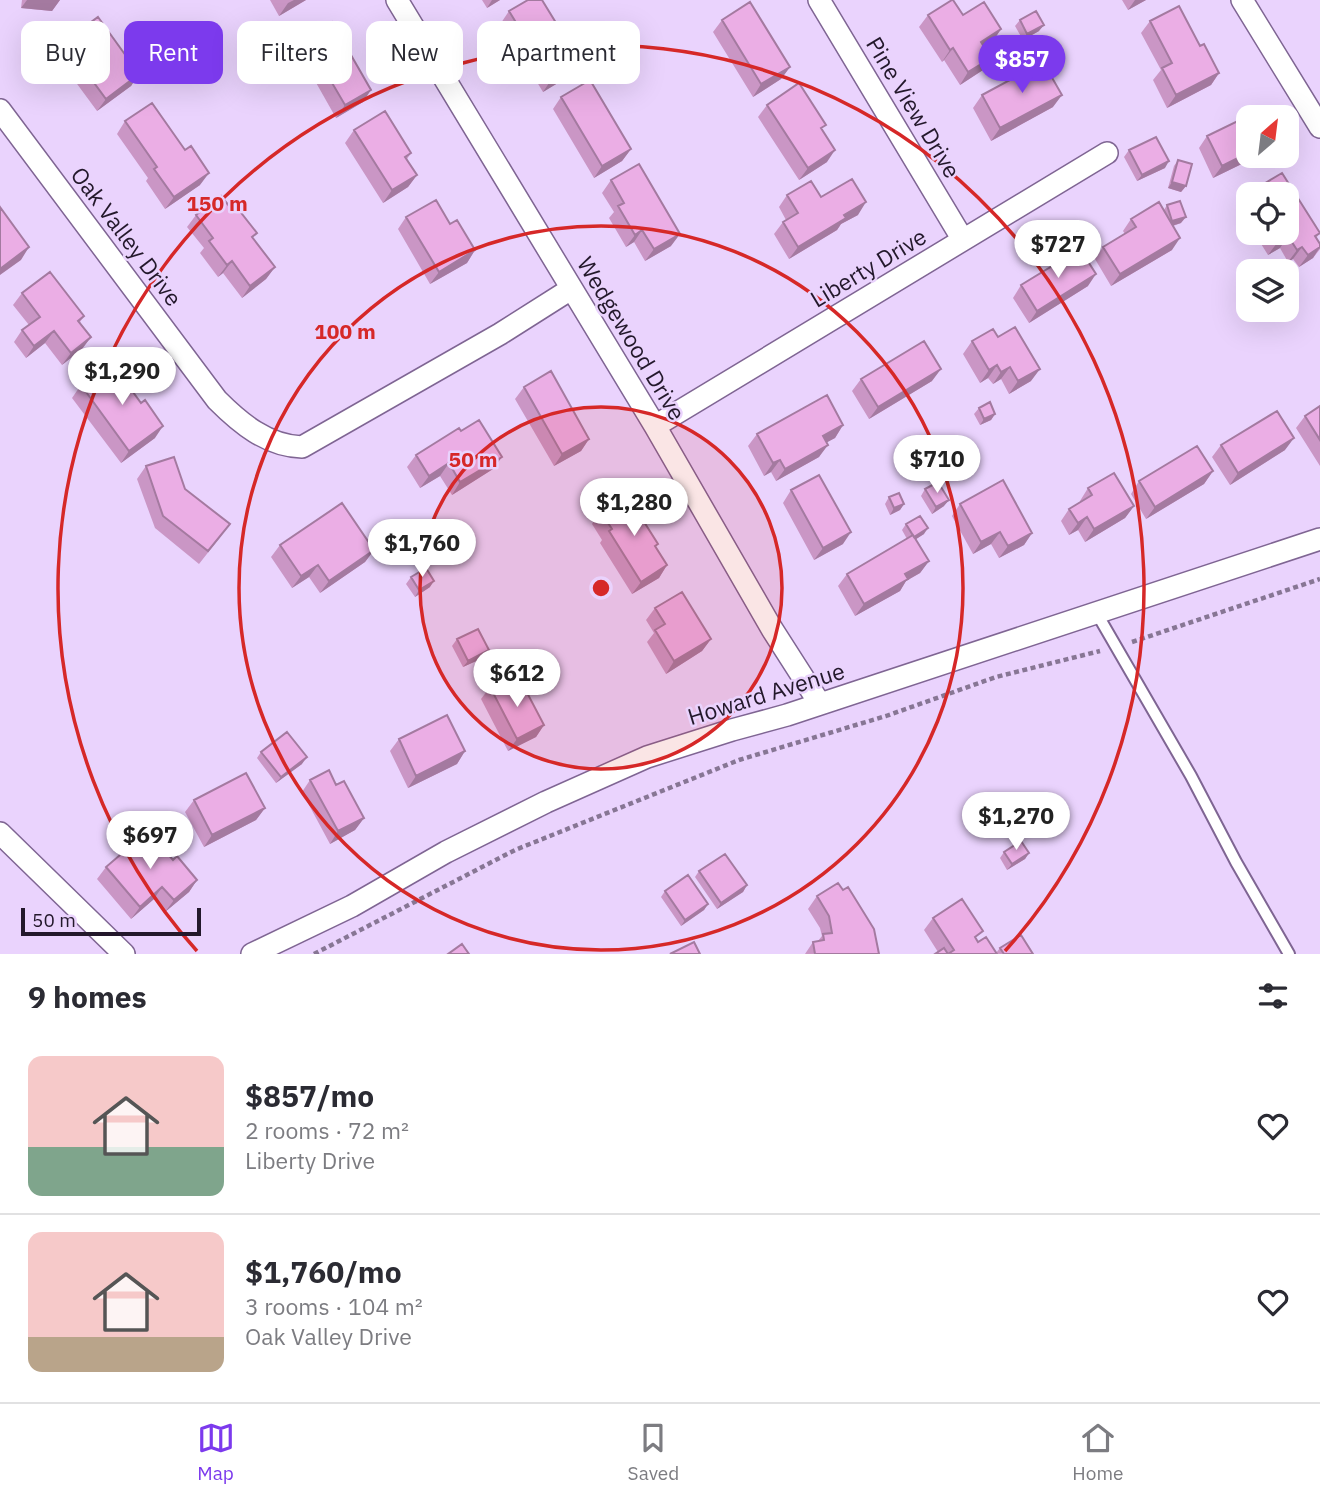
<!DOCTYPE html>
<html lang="en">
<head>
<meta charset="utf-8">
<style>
  :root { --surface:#fff; --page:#f7f7f7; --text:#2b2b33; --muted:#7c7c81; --line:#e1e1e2; --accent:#7c3aed }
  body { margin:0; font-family:"IBM Plex Sans",sans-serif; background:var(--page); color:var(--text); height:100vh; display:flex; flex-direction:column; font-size:26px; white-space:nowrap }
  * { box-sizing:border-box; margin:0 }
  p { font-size:23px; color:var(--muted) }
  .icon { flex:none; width:38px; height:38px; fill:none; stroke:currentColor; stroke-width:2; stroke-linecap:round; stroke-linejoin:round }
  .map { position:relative; height:954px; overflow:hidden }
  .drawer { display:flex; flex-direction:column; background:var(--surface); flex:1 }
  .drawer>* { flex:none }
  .banner { position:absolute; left:21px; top:21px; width:700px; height:63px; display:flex; gap:14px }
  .needle { width:46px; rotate:28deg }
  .fabs { position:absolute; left:1236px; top:105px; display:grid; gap:14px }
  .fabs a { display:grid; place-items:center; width:63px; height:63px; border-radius:14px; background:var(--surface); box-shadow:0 7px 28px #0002; font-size:35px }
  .scale { position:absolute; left:21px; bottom:18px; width:180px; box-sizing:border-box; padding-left:7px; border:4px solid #23182b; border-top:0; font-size:19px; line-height:24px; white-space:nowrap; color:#23182b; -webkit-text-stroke:5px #ead3fd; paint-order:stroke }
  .price { position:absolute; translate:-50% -60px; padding:0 16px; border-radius:24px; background:#fff; color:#222; font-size:23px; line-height:46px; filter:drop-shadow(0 2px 4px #0008) }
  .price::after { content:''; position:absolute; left:50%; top:42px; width:21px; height:16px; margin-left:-10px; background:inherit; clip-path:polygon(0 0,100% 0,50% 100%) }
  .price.selected { background:var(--accent); color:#fff }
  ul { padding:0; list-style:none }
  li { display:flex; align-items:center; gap:21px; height:175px; padding:0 28px }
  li+li { border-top:2px solid var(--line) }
  li span { display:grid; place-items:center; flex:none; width:196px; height:140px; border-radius:14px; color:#555 }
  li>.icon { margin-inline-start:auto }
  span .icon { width:84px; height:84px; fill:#fffc; stroke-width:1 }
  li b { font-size:30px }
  h2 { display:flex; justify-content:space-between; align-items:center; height:84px; padding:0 28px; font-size:30px }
  .tag { padding:0 24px; border-radius:14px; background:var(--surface); box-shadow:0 7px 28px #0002; font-size:24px; line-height:63px }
  .tag.selected { background:var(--accent); color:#fff }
  .dock { display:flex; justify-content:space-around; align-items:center; height:98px; border-top:2px solid var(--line); background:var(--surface); font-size:19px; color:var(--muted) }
  .dock a { display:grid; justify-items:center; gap:4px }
  .dock .selected { color:var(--accent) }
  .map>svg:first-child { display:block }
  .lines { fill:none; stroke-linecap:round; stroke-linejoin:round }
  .lane-casing { stroke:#7f6593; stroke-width:14 }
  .street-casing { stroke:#7f6593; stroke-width:24 }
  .path { stroke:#877694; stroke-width:4.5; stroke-dasharray:5 3.5; stroke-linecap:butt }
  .lane { stroke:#fff; stroke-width:10 }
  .street { stroke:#fff; stroke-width:21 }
  .wall { fill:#ca96c5 }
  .shaded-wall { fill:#a47aa0 }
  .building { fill:#ebaee5; stroke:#a47aa0; stroke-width:2 }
  .ring { fill:none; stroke:#d62828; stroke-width:3.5 }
  .labels { text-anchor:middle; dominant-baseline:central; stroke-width:5; stroke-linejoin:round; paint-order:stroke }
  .street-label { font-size:23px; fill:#23182b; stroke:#ead3fd }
  .centre { fill:#d62828; stroke:#ead3fd; stroke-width:3.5 }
  .ring-label { font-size:21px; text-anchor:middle; font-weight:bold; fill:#d62828; stroke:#ead3fd; stroke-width:5; stroke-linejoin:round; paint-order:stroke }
</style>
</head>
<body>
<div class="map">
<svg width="1320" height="954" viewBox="0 0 1320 954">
  <rect width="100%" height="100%" fill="#ead3fd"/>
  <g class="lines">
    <defs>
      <path id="lane" d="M1096,612L1191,776L1236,862L1289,954"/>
      <path id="street" d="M397,0L655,426L772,629L820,704
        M819,0L963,240
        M1242,0L1320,127
        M0,110L217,400C240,423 267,446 302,447L500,334L571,289
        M655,426L1107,153
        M0,833L124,954
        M252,954L352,906L446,852L546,802L647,757L732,730L787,715L1320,539"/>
    </defs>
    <use href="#lane" class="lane-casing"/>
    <use href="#street" class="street-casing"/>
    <path class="path" d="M1132,642L1320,579
      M314,954L515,850L739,760L886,716L996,677L1100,651"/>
    <use href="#lane" class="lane"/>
    <use href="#street" class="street"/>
  </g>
  <path class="wall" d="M22,0H60L52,11L21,8Z
    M270,0H306L279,16Z
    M482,0H500L487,8Z
    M1122,0H1146L1128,10Z
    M509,11L571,75L543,92L501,23Z
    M928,15H963L1001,29L993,41L984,47L983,70L960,85L944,60L942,62L919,27Z
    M722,20L790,67L781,79L753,97L713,32Z
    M1020,20L1039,31L1023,40L1015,26Z
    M1150,21L1200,46L1219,73L1211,85L1167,108L1153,80L1161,70L1141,33Z
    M305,37L363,102L336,118L297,49Z
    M64,42L139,74L131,86L97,111L55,54Z
    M982,95L1053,107L991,141L973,108Z
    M561,97L631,149L622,161L594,178L553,109Z
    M767,105L822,130L827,162L799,180L758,117Z
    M125,121L185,150L200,185L165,209L146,181L148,178L117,134Z
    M354,130L411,153L407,159L417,175L408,187L383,203L345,143Z
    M1207,136L1254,158L1213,178L1199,148Z
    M1129,150L1165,168L1137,181L1124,157Z
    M1178,160L1186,186L1181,192L1168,188L1174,166Z
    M1282,173L1320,233L1316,238L1320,244V249L1313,258L1299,267L1293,259L1288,262L1280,248L1268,255L1258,239L1262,233H1286V194H1256L1262,185Z
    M611,180L671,246L645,261L634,242L626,247L609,218L614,212L602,193Z
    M787,195L821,197L858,215L841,224L837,230L789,259L774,234L783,222L786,220L779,207Z
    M1167,205L1181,223L1173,226L1172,250L1111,286L1095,259L1103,247L1125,234L1123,231L1131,219L1164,210Z
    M196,215L253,239L275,267L266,279L242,298L223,273L218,277L200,253L204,248L187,227Z
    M406,217L450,224L475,250L467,263L430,284L398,229Z
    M1021,285L1088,286L1029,323L1013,298Z
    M22,293L84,316L80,322L91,337L82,349L62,365L45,343L26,358L14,342L22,330L29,325L13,305Z
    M998,337L1031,381L1009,394L1001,379L993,384L988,378L980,383L963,354L972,341Z
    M861,379L932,381L869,419L852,391Z
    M81,385L141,403L155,438L121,463L72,398Z
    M524,387L589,439L581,451L554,466L515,399Z
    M1320,406V466L1296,428L1305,416Z
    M979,408L995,414L991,420L980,425L974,414Z
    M843,425L835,438L826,442L819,457L776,481L771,472L764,476L748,446L757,434Z
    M461,431L493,469L452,495L440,476L420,488L407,467L416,455Z
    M1221,445L1285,450L1230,485L1212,457Z
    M146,466L185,489L221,536L199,564L155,528L137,479Z
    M1213,471L1204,484L1146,519L1131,494L1139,481Z
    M1088,488L1134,506L1125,518L1085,542L1078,530L1069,535L1061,521L1069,509L1081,502L1080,501Z
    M925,489L944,506L932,514L921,496Z
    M791,490L843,544L814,560L783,503Z
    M889,497L904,504L900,510L890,515L885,504Z
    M960,504L1032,533L1024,545L999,558L991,544L973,554L952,516Z
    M600,511L656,547L667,565L659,578L632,594L600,543L602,540L592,524Z
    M906,524L924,534L916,539L929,561L920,573L906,581L900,591L855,616L838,586L847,574L907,539L902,530Z
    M280,545L374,550L365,562L320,593L309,577L292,588L271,557Z
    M411,577L430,587L415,597L406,584Z
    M655,608L711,639L702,651L666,674L647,642L654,633L646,620Z
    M457,639L489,650L485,657L463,667L452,646Z
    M490,687L509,690L544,725L536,737L508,751L481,699Z
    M399,739L465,751L457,764L408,788L390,751Z
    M261,752L302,764L276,783L257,758Z
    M310,780L364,818L355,830L330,844L302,792Z
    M194,800L265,808L256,820L204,847L185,812Z
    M1004,852L1029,853L1025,859L1007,870L1000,858Z
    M173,860L197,880L189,892L165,912L154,899L131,919L97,879L106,867Z
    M699,871L747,885L743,892L717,909L695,877Z
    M665,891L708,904L704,910L681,926L661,897Z
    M817,896L879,954H805L813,942L818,941L822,936L820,928L808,909Z
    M933,918L977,940L996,953L1000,948L1033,954H935L938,952L924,930Z"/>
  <path class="shaded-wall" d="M27,0H60L52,11L21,8Z
    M294,0H306L279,16L288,3Z
    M492,0H500L487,8Z
    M1135,0H1146L1128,10Z
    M1044,25L1039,31L1023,40L1027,34Z
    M1001,29L993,41L972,54L981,42Z
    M953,48L944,60L942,62L950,50Z
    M991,58L983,70L960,85L968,72Z
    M580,62L571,75L543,92L551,80Z
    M790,67L781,79L753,97L761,84Z
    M1219,73L1211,85L1167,108L1176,95Z
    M139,74L131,86L97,111L106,99Z
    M371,90L363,102L336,118L345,105Z
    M1062,95L1053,107L991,141L1000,128Z
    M631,149L622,161L594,178L602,166Z
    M835,150L827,162L799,180L808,168Z
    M1248,153V156H1255L1254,158L1213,178L1222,166Z
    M1169,161L1165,168L1137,181L1142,175Z
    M209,173L200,185L165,209L174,197Z
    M417,175L408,187L383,203L392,190Z
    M1172,182L1186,186L1181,192L1168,188Z
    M866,202L858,215L841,224L837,230L789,259L798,247L844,215Z
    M1186,217L1181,223L1168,227L1172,221Z
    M642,230L634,242L626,247L635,235Z
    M680,234L671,246L645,261L654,249Z
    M1288,236L1280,248L1268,255L1277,243Z
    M1180,238L1172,250L1111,286L1120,274Z
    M29,247L21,260L0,275V269Z
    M1302,247L1293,259L1288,262L1297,250Z
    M1320,247L1313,258L1299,267L1308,255Z
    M475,250L467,263L430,284L439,272Z
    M232,261L223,273L218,277L227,265Z
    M275,267L266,279L242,298L250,286Z
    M1096,274L1088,286L1029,323L1037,311Z
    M54,331L45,343L26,358L34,346Z
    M91,337L82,349L62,365L71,353Z
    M997,365L988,378L980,383L989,370Z
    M1010,367L1001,379L993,384L1001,372Z
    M941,369L932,381L869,419L878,407Z
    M1040,369L1031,381L1009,394L1018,381Z
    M995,414L991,420L980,425L984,419Z
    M843,425L835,438L815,449L823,436Z
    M163,426L155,438L121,463L129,451Z
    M1294,438L1285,450L1230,485L1238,473Z
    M589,439L581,451L554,466L562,454Z
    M828,445L819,457L776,481L785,469Z
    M502,457L493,469L452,495L460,482Z
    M780,460L771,472L764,476L773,463Z
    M449,463L440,476L420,488L429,476Z
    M1213,471L1204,484L1146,519L1155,507Z
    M949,500L944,506L932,514L936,507Z
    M904,504L900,510L890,515L894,508Z
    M1134,506L1125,518L1085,542L1094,529Z
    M1087,517L1078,530L1069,535L1078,523Z
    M928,528L924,534L910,543L914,537Z
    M851,532L843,544L814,560L823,548Z
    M1000,532L991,544L973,554L981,542Z
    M1032,533L1024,545L999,558L1008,546Z
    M374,550L365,562L320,593L329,581Z
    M929,561L920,573L906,581L900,591L855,616L864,604L905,574Z
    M318,565L309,577L292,588L301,576Z
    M667,565L659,578L632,594L641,582Z
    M434,581L430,587L415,597L419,590Z
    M711,639L702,651L666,674L674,661Z
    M489,650L485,657L463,667L468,661Z
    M544,725L536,737L508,751L517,739Z
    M465,751L457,764L408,788L416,776Z
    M307,757L302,764L276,783L281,777Z
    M265,808L256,820L204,847L212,835Z
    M364,818L355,830L330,844L338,831Z
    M1029,853L1025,859L1007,870L1012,864Z
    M197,880L189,892L165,912L174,900Z
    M747,885L743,892L717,909L721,903Z
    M162,887L154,899L131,919L140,907Z
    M708,904L704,910L681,926L685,920Z"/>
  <path class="building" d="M528,0H542L580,62L551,80L509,11Z
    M952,0H953L963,15L984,2L1001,29L981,42L991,58L968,72L953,48L950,50L928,15Z
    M750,2L790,67L761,84L722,20Z
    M1179,6L1200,46L1204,44L1219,73L1176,95L1162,68L1172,63L1150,21Z
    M1036,11L1044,25L1027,34L1020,20Z
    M98,17L139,74L106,99L64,42Z
    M332,22L371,90L345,105L305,37Z
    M1043,62L1062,95L1000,128L982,95Z
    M590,80L631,149L602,166L561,97Z
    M799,83L826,125L821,128L835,150L808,168L767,105Z
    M152,103L185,150L191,146L209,173L174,197L154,169L157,167L125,121Z
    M385,111L411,153L405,157L417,175L392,190L354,130Z
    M1248,116V153L1222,166L1207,136Z
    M1156,137L1169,161L1142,175L1129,150Z
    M1178,160L1192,164L1186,186L1172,182Z
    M639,164L680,234L654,249L642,230L635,235L618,206L624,203L611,180Z
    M1282,173L1320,233L1315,236L1320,244V247L1308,255L1302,247L1297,250L1288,236L1277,243L1271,233H1286V194H1268L1262,185Z
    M852,179L866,202L844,215L846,218L798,247L783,222L798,213L787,195L811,181L821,197Z
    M221,196L234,212L238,209L257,233L252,237L275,267L250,286L232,261L227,265L209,241L213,238L196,215Z
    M436,200L450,224L457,220L475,250L439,272L406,217Z
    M1180,201L1186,217L1172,221L1167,205Z
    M1159,202L1180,238L1120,274L1103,247L1136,227L1131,219Z
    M0,207L29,247L0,269Z
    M1080,249L1096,274L1037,311L1021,285Z
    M50,272L84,316L78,321L91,337L71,353L54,331L34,346L22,330L40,317L22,293Z
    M1015,327L1040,369L1018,381L1010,367L1001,372L997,365L989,370L972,341L993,329L998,337Z
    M924,341L941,369L878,407L861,379Z
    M112,363L141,403L145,400L163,426L129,451L81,385Z
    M551,371L589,439L562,454L524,387Z
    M827,395L843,425L823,436L828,445L785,469L780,460L773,463L757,434Z
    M990,402L995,414L984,419L979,408Z
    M1320,406V440L1305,416Z
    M1277,411L1294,438L1238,473L1221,445Z
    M479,420L502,457L460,482L449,463L429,476L416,455L459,428L461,431Z
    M1197,446L1213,471L1155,507L1139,481Z
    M174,457L185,489L230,524L208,551L163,516L146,466Z
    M1114,473L1134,506L1094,529L1087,517L1078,523L1069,509L1092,495L1088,488Z
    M819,475L851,532L823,548L791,490Z
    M1003,480L1032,533L1008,546L1000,532L981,542L960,504Z
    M938,482L949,500L936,507L925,489Z
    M899,493L904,504L894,508L889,497Z
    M627,495L658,544L655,546L667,565L641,582L609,531L612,529L600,511Z
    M342,503L374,550L329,581L318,565L301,576L280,545Z
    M920,516L928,528L914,537L906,524Z
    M913,535L929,561L905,574L908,579L864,604L847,574Z
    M426,568L434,581L419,590L411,577Z
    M682,592L711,639L674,661L655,630L665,624L655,608Z
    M478,629L489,650L468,661L457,639Z
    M504,680L509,690L522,683L544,725L517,739L490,687Z
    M447,715L465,751L416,776L399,739Z
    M287,732L307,757L281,777L261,752Z
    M329,770L336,785L344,781L364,818L338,831L310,780Z
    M246,773L265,808L212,835L194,800Z
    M148,831L173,860L177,856L197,880L174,900L162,887L140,907L106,867Z
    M1021,841L1029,853L1012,864L1004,852Z
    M725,854L747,885L721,903L699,871Z
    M688,875L708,904L685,920L665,891Z
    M838,883L843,890L848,887L874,929L879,954H815L813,942L824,940L823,934L832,933L829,916L817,896Z
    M962,899L983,931L975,937L978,942L986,937L997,954H935L944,948L948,954L954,950L933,918Z
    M1021,935L1033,954H1004L1000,948Z
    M694,942L700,954H670Z
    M462,944L469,954H448Z"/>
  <circle cx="601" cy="588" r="181" fill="#d62828" fill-opacity=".12"/>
  <g class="ring">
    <circle cx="601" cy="588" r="181"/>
    <circle cx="601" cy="588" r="362"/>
    <path d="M197 951A543 543 0 1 1 1005 951"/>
  </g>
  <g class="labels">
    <g class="street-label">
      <text transform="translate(914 107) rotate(59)">Pine View Drive</text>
      <text transform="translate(127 236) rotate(53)">Oak Valley Drive</text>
      <text transform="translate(868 267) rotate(-31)">Liberty Drive</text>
      <text transform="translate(632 338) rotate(59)">Wedgewood Drive</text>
      <text transform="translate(766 693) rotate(-17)">Howard Avenue</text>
    </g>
  </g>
  <circle cx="601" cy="588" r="10" class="centre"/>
  <g class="ring-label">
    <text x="217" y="211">150 m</text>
    <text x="345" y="339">100 m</text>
    <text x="473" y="467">50 m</text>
  </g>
</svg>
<div class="fabs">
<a><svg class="needle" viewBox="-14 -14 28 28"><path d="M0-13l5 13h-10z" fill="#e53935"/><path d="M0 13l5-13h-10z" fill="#7c7c81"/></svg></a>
<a><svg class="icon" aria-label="locate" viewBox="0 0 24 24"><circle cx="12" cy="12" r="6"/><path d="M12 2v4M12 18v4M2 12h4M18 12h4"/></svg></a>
<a><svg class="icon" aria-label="layers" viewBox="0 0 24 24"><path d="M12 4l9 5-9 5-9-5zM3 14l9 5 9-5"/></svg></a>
</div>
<div class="scale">50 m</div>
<b class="price selected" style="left:1022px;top:95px">$857</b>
<b class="price" style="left:1058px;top:280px">$727</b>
<b class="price" style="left:122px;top:407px">$1,290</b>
<b class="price" style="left:937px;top:495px">$710</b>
<b class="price" style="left:634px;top:538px">$1,280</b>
<b class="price" style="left:422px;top:579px">$1,760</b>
<b class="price" style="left:517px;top:709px">$612</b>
<b class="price" style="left:1016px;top:852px">$1,270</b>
<b class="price" style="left:150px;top:871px">$697</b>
<div class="banner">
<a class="tag">Buy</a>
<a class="tag selected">Rent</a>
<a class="tag">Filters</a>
<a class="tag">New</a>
<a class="tag">Apartment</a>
</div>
</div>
<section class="drawer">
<h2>9 homes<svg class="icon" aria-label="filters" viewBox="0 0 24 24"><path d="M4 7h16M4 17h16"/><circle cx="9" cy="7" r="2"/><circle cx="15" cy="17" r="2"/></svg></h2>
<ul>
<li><span style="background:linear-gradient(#f6c9c9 65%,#7fa58c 0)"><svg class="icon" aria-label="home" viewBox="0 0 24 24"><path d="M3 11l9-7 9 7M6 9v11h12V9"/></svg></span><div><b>$857/mo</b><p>2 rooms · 72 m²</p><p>Liberty Drive</p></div><svg class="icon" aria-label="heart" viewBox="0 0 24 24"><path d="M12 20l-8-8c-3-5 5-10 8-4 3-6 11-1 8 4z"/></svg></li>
<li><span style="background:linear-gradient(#f6c9c9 75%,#b9a48a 0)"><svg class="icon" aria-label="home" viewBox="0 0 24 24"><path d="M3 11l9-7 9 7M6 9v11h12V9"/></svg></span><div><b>$1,760/mo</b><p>3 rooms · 104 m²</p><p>Oak Valley Drive</p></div><svg class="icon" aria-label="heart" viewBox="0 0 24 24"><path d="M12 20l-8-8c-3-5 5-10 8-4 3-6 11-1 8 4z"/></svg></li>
</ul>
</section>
<nav class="dock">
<a class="selected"><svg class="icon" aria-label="map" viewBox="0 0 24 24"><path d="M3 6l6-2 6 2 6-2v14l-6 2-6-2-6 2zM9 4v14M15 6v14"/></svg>Map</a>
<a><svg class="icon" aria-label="saved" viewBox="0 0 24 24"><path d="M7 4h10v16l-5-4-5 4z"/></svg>Saved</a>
<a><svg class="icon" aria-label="home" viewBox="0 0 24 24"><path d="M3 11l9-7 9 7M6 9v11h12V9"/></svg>Home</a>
</nav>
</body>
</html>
